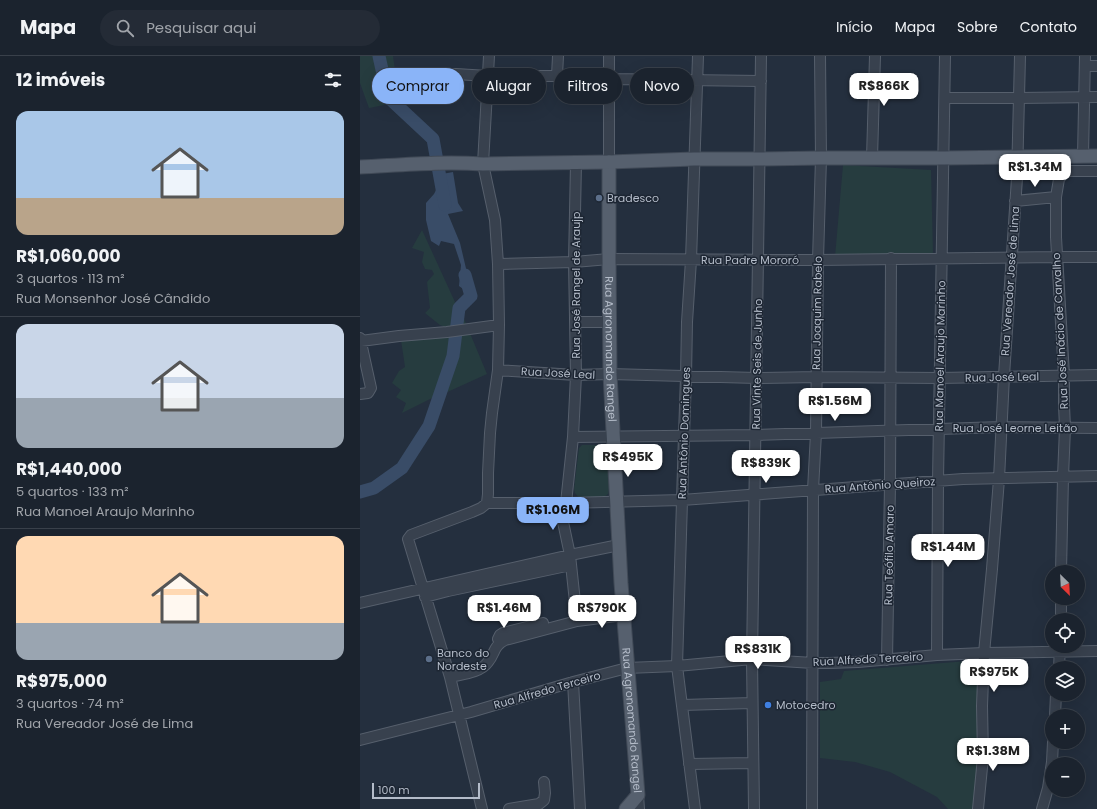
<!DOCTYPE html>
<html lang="pt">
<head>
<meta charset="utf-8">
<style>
  :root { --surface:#1b232e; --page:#242b36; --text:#f1f3f6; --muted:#a0a4aa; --line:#39404a; --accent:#8ab4f8 }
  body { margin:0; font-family:Poppins,sans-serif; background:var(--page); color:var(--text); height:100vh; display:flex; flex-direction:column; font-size:15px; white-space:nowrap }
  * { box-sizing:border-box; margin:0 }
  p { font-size:13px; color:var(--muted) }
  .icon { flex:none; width:22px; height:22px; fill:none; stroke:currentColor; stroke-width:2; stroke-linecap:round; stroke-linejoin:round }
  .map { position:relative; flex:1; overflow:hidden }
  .details { display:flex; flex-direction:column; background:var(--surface); width:360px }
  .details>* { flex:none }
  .hud { position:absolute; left:12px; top:12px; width:380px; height:36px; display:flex; gap:8px }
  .needle { width:26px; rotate:156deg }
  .fabs { position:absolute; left:685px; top:509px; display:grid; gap:8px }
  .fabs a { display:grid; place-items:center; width:40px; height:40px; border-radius:50%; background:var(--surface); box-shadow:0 4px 16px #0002,0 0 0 1px var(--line); font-size:20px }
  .scale { position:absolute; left:12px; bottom:10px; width:108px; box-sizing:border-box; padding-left:4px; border:2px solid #b4bcc9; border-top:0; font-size:11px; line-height:14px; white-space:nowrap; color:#b4bcc9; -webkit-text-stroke:3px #1d2633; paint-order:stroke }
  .price { position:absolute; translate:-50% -34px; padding:0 9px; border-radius:8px; background:#fff; color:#222; font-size:13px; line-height:26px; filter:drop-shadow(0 1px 2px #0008) }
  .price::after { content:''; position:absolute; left:50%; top:24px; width:12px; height:9px; margin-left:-6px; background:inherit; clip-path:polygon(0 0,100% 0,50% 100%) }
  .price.active { background:var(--accent); color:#111 }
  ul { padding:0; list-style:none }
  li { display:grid; align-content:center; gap:8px; height:212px; padding:0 16px }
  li+li { border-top:1px solid var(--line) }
  li span { display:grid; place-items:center; height:124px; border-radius:12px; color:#555 }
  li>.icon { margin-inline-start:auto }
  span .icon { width:72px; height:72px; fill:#fffc; stroke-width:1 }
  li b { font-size:17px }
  h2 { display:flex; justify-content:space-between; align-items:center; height:48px; padding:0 16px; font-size:17px }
  .tag { padding:0 14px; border-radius:18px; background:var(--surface); box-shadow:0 4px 16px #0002,0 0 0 1px var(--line); font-size:14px; line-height:36px }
  .tag.active { background:var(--accent); color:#111 }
  header { display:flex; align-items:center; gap:24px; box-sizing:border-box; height:56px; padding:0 20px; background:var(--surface); border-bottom:1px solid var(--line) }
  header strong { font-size:19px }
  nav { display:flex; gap:22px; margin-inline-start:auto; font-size:14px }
  .search { width:280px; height:36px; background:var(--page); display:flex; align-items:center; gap:10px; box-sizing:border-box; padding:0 14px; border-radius:22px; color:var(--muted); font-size:15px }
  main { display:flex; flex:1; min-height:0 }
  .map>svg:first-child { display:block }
  .green { fill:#263c3f }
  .water { fill:#394c67 }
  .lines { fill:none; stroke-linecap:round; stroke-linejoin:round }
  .river { stroke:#394c67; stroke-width:13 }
  .minor-casing { stroke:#565f6c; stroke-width:12 }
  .major-casing { stroke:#414a57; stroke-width:15 }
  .minor { stroke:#38414e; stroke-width:10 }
  .major { stroke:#56606e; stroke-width:13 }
  .service-dot { fill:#5c6f8a; stroke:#1d2633; stroke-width:1.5 }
  .shop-dot { fill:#3f7fe0; stroke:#1d2633; stroke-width:1.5 }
  .labels { text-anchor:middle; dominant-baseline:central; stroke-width:3; stroke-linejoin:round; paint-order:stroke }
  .poi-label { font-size:11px; fill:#b4bcc9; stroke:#1d2633; text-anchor:start }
  .street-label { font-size:11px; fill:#b4bcc9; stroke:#1d2633 }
</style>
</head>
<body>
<header>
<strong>Mapa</strong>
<div class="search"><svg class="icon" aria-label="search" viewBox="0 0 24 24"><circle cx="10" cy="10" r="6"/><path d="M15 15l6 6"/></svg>Pesquisar aqui</div>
<nav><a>Início</a><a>Mapa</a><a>Sobre</a><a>Contato</a></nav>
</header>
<main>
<section class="details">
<h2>12 imóveis<svg class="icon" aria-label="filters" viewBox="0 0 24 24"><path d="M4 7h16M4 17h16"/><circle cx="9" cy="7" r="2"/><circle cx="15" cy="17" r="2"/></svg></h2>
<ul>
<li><span style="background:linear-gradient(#a9c7e8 70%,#b9a48a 0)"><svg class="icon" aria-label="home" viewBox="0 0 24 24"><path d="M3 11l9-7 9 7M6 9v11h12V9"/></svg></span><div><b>R$1,060,000</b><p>3 quartos · 113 m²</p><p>Rua Monsenhor José Cândido</p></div></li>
<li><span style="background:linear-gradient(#c9d6e8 60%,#9aa5b1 0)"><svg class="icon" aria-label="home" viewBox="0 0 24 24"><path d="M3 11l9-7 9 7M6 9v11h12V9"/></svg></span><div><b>R$1,440,000</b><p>5 quartos · 133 m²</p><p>Rua Manoel Araujo Marinho</p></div></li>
<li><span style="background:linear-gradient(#ffd9b3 70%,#9aa5b1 0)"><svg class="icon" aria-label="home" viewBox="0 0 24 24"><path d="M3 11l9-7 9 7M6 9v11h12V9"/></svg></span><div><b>R$975,000</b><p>3 quartos · 74 m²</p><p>Rua Vereador José de Lima</p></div></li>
</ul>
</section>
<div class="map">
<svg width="737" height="753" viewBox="0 0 737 753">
  <rect width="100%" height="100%" fill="#242f3e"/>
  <path class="green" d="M0,0H33L38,36L24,49L9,52L0,27Z
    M483,109L571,114L573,198L475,201Z
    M62,174L95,246L92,274L80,269L65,257L70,252L67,226L74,218L72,214L65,213L62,206L64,196L52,192Z
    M102,258L127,318L83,338L95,304Z
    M92,280L89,300L74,341L42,357L46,347L36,341L41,334L32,327L39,315L45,311L41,284Z
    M222,389H244L249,393L250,396L249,432L248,438L243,442L220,443L215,437L214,433L219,392Z
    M620,604L621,701L616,753H588L577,741L530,716L495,706L460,702V626L481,623L484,615Z"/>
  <path class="water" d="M93,116L98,147L103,155L88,158L100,187L109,225L111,242L101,254L106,235L99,230L101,209L94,188L81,185L79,190L71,185L66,164V147L74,138L77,132L88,133L82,118Z"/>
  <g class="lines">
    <path class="river" d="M19,0L28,41L73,83L85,149
      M0,436L14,432L42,412L69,370L93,300L99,252L111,240L105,219"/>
    <defs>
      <path id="minor" d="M129,0L123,108L135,164L138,208L139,269L138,314L132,357L130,377L128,417V438L127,447H206L322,444L603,423L737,420
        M249,0V106
        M725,10H737
        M82,19L96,18L128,20H197L249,23L401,25
        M197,20L198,0
        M585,42H659L737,41
        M723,100L725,0
        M512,102L515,0
        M655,145L696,141
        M138,208L214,206L249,203L458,204L697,201H737
        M215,266H249
        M0,282L11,332L8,337L0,338
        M1,285L39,280L87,276L139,269
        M138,314L216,319L250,318L397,322L457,321L580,322L737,319
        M213,381L396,379L641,371L737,372
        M199,447L210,499L217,565
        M206,447L213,381L216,319L214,206L216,107
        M701,516L703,421L705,372L704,349V319L696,181V141L699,123L703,118L709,115H737
        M65,541L88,535L211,509
        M0,547L210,499L259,489
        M701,564V542
        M138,583L140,579L143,577L183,567
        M577,599L578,425L585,0
        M527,604L530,429L531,202
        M699,612L700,590
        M90,621C102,618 120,617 128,606C135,598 133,590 145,584L217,565L264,559
        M213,626L220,753
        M322,649L392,647
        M695,660L696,638
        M0,684L111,656L213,626L267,612L317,610L392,603L453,607H469L498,606L577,599L624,597L737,595
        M329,708L393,707
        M278,739L279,753
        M122,753L90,621L48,483L51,479L112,456L121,452L127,447
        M149,753L179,748L184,744L185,737L184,726
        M335,753L317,610L324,379L326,321L327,266L331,204L338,0
        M394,753L392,603L401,0
        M452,753L453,434L456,377L458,204L461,102L460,0
        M618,753L623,701L622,650L624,597L632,513L639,423L644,320L657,122L660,0
        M682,753L688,732L692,706L693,686"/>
      <g id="major">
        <path id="s1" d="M249,106V203L250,318L261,527L278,739L266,753"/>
        <path d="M0,111C41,109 82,105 123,108L249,106L334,103H400L461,102H584L737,100"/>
      </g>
    </defs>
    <use href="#minor" class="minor-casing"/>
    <use href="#major" class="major-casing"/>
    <use href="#minor" class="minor"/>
    <use href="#major" class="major"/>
  </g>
  <g class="service-dot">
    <circle cx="239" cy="142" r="4"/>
    <circle cx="69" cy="603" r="4"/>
  </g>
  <circle class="shop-dot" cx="408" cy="649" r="4"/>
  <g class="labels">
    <g class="poi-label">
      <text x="247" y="142">Bradesco</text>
      <text x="77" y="597">Banco do<tspan x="77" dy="13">Nordeste</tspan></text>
      <text x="416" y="649">Motocedro</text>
    </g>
    <g class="street-label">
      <text x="390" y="204">Rua Padre Mororó</text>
      <text transform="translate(650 225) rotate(-86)">Rua Vereador José de Lima</text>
      <text transform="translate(216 229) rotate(-90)">Rua José Rangel de Araujp</text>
      <text transform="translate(457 257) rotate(-89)">Rua Joaquim Rabelo</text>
      <text transform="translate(700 275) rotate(-93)">Rua José Inácio de Carvalho</text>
      <text stroke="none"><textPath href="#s1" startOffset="187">Rua Agronomando Rangel</textPath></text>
      <text transform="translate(580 300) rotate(-89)">Rua Manoel Araujo Marinho</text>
      <text transform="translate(397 308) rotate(-89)">Rua Vinte Seis de Junho</text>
      <text transform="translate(198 317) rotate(3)">Rua José Leal</text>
      <text transform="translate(642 321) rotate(-1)">Rua José Leal</text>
      <text x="655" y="372">Rua José Leorne Leitão</text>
      <text transform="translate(324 377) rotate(-88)">Rua Antônio Domingues</text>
      <text transform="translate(520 429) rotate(-4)">Rua Antônio Queiroz</text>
      <text transform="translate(529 499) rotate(-89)">Rua Teófilo Amaro</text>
      <text transform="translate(508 603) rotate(-3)">Rua Alfredo Terceiro</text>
      <text transform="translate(187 634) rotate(-16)">Rua Alfredo Terceiro</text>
      <text stroke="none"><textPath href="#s1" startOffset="559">Rua Agronomando Rangel</textPath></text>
    </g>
  </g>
</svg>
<div class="fabs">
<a><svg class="needle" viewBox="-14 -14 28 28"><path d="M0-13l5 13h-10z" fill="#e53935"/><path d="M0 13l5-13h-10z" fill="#a0a4aa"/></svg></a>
<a><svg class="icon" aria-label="locate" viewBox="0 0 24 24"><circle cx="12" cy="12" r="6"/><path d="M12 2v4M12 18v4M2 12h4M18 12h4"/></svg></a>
<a><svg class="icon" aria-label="layers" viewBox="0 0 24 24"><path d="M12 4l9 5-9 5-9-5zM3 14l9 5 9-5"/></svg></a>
<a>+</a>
<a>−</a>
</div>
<div class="scale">100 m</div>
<b class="price" style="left:524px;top:51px">R$866K</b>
<b class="price" style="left:675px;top:132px">R$1.34M</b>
<b class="price" style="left:475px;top:366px">R$1.56M</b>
<b class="price" style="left:268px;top:422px">R$495K</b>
<b class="price" style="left:406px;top:428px">R$839K</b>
<b class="price active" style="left:193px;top:475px">R$1.06M</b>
<b class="price" style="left:588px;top:512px">R$1.44M</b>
<b class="price" style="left:144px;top:573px">R$1.46M</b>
<b class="price" style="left:242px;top:573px">R$790K</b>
<b class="price" style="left:398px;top:614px">R$831K</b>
<b class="price" style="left:634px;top:637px">R$975K</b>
<b class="price" style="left:633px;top:716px">R$1.38M</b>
<div class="hud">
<a class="tag active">Comprar</a>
<a class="tag">Alugar</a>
<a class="tag">Filtros</a>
<a class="tag">Novo</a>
</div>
</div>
</main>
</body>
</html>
